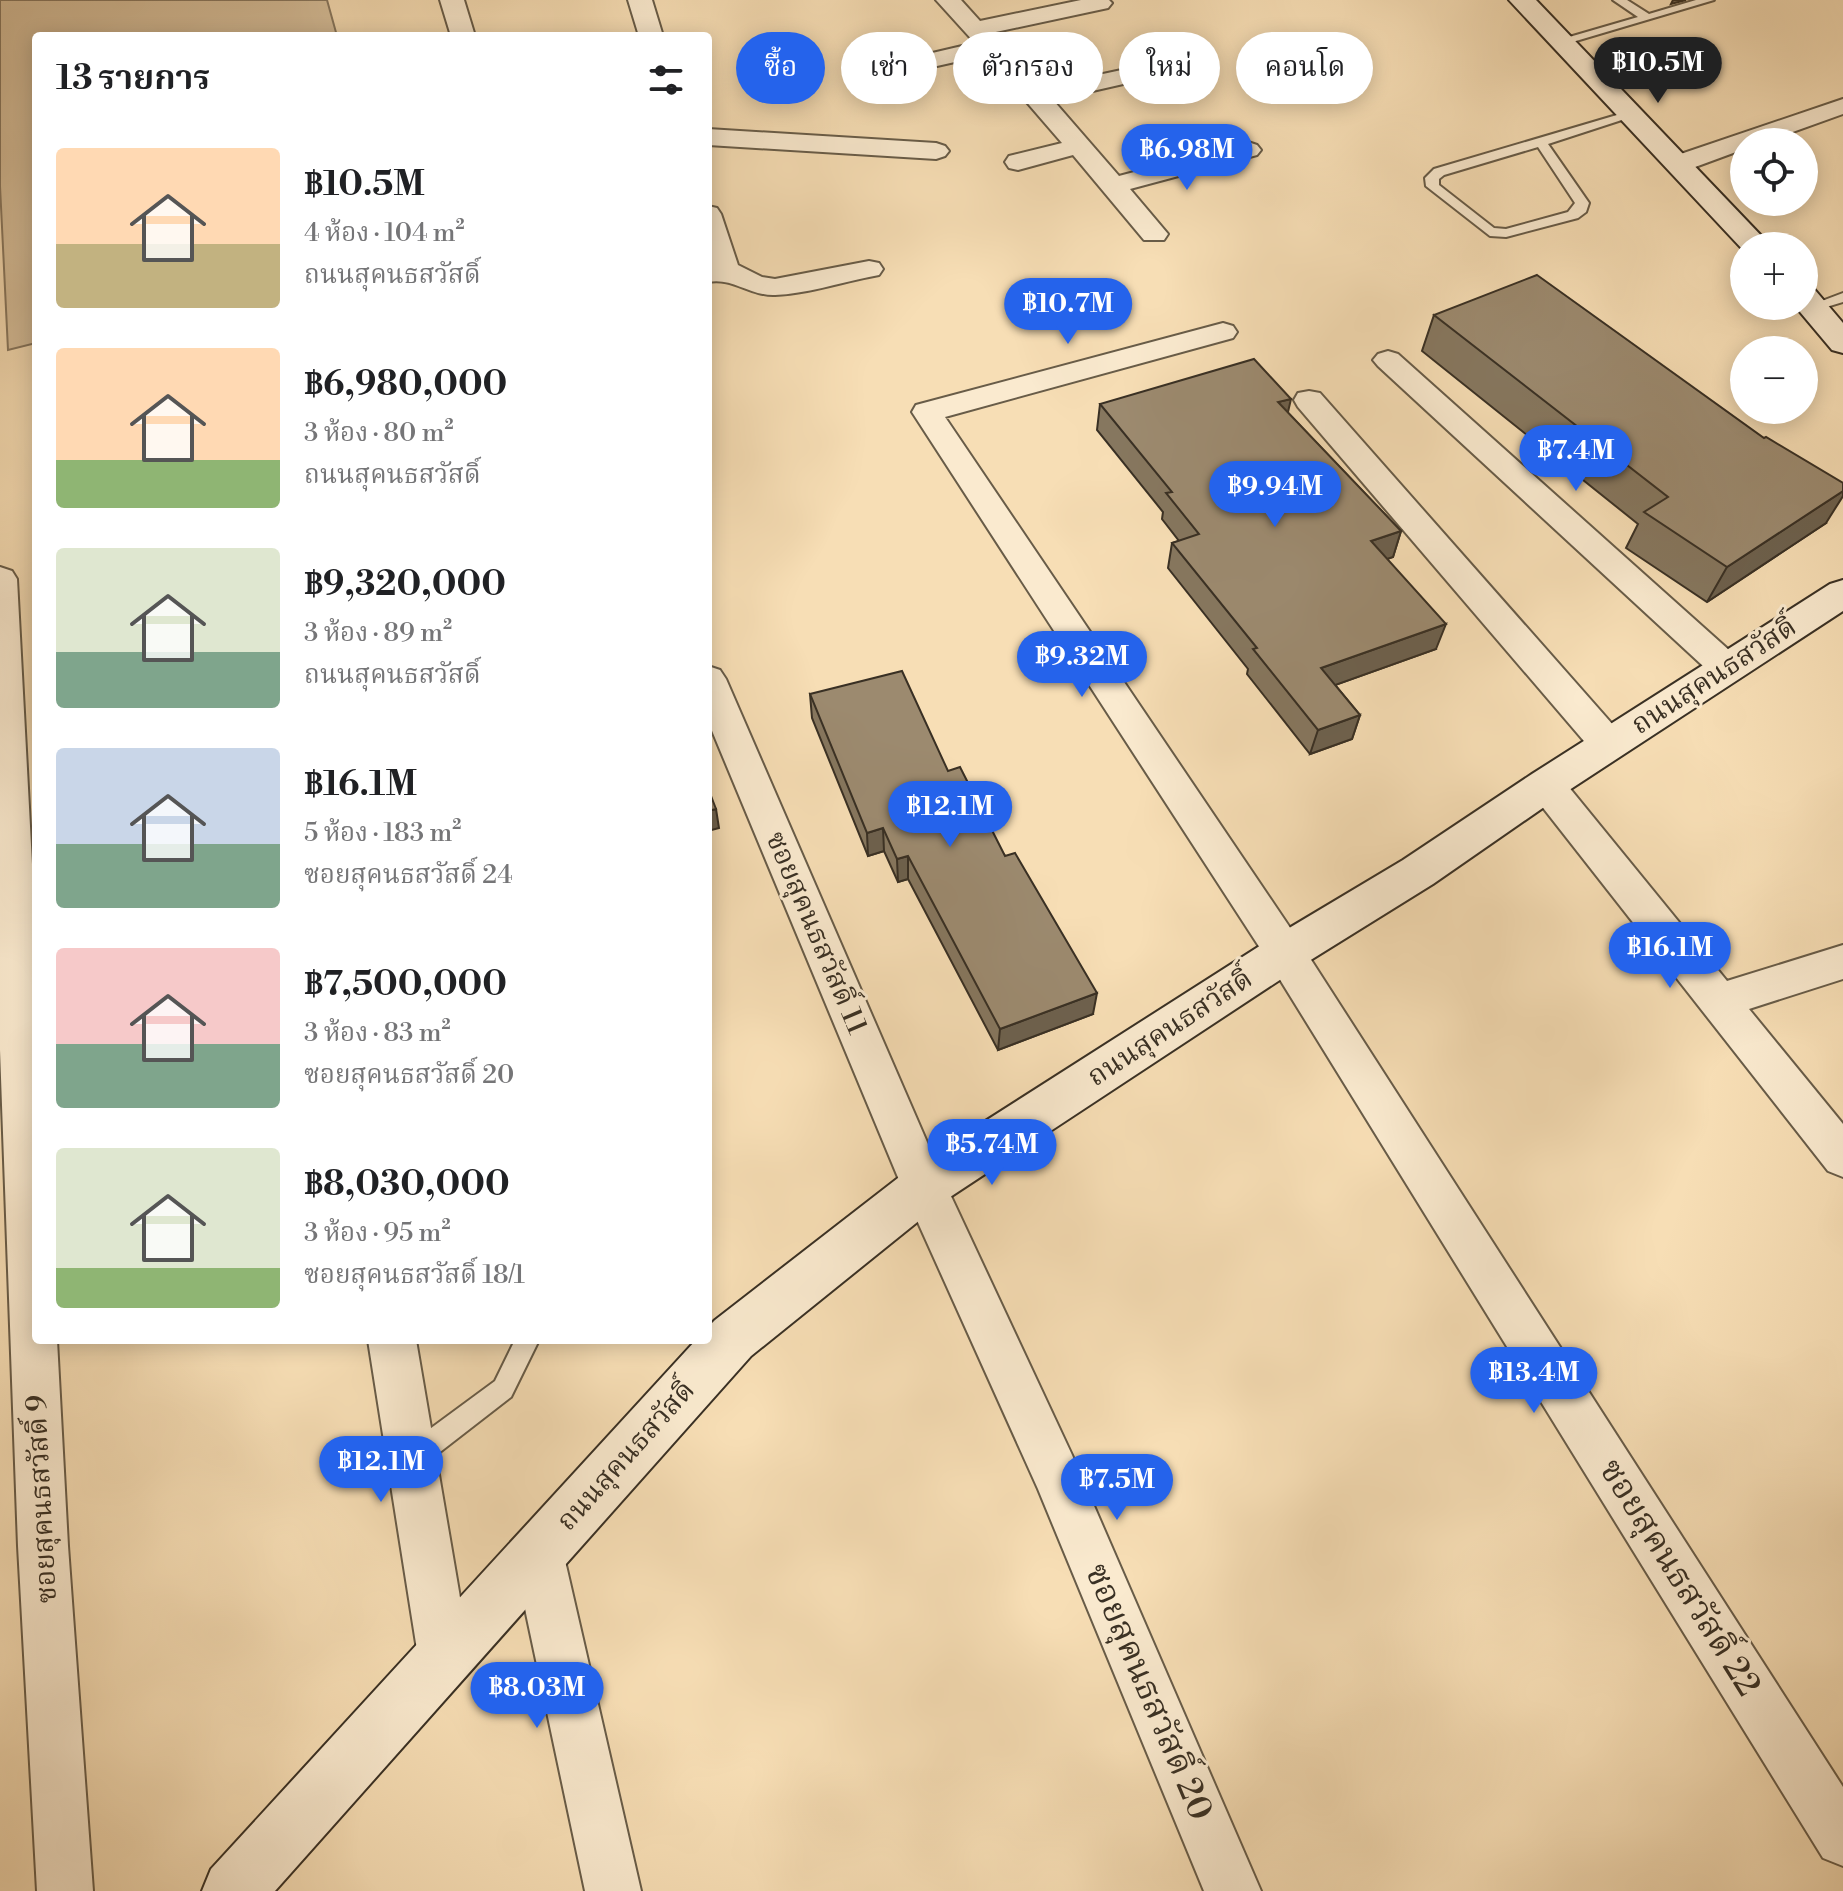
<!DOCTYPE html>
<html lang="th">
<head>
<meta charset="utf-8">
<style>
  :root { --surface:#fff; --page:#f6f6f6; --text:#202124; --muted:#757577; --accent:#2563eb }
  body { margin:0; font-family:"Libre Bodoni","Noto Serif Thai",serif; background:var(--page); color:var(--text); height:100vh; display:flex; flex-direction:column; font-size:30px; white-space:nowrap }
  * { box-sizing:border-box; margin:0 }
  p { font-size:26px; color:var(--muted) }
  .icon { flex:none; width:44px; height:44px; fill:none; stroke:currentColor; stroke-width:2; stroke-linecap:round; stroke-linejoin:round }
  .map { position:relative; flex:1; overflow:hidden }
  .side { position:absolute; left:32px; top:32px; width:680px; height:1312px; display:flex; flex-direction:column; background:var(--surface); border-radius:8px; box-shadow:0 4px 20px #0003 }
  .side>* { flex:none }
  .hud { position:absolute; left:736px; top:32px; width:760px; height:72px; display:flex; gap:16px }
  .buttons { position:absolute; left:1730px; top:128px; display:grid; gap:16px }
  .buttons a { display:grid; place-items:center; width:88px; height:88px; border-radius:50%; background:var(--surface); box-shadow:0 4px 20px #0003; font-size:40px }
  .price { position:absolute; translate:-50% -68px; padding:0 18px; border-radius:28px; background:var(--accent); color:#fff; font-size:26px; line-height:52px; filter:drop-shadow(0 2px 4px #0008) }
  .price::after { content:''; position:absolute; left:50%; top:48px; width:24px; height:18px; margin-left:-12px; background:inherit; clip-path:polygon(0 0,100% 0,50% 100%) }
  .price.current { background:#222; color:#fff }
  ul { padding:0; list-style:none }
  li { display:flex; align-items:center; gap:24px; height:200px; padding:0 24px }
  li span { display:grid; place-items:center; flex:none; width:224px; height:160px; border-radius:8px; color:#555 }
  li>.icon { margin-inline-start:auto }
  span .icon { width:96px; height:96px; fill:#fffc; stroke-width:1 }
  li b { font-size:34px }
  h2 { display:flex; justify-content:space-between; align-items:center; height:96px; padding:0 24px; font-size:34px }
  .pill { padding:0 28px; border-radius:36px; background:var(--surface); box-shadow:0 4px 20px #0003; font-size:28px; line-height:72px }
  .pill.current { background:var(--accent); color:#fff }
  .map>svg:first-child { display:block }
  .green { fill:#d7c09c; stroke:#887860; stroke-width:2 }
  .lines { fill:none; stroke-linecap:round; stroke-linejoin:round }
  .lane-casing { stroke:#685c48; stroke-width:4 }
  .street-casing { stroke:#685c48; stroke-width:4 }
  .secondary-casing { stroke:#393024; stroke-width:4 }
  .lane { fill:#faeacf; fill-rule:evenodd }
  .street { fill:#faeacf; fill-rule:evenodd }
  .secondary { fill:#faeacf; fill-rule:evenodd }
  .wall { fill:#86775f; stroke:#393024; stroke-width:2 }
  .shaded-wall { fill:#6d614e; stroke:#393024; stroke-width:2 }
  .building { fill:#9c8a6f; stroke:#393024; stroke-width:2 }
  .labels { text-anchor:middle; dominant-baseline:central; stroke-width:6; stroke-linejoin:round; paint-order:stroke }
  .street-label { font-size:28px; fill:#393024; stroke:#faeacf }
  .near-street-label { font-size:34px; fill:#393024; stroke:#faeacf }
</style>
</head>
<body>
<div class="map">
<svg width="1843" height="1891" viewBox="0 0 1843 1891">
  <rect width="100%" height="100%" fill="#f7deb5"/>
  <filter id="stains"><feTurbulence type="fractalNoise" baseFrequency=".0025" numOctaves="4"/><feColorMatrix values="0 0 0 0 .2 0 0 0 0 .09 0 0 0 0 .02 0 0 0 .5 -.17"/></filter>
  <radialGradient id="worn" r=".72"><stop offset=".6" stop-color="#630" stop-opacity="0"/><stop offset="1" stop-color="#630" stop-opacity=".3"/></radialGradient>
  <path class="green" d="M0,0H327L337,36H36V343L8,350L0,186Z"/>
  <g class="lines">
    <defs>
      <path id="lane" d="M1613,0H1627L1649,14L1696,0H1714L1559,46V40L1638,17Z
        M1627,112L1637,115L1548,144L1589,203L1586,212L1578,218L1506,237L1490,236L1426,186L1425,178L1434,169ZM1538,147L1575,203L1568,212L1506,229L1494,228L1439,185V179L1444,175Z
        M1843,293V302L1813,311L1806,307Z
        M515,1340H539L511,1397L422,1466L413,1469L404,1466L401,1457L404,1448L495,1381Z"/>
      <path id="street" d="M440,0H464L475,36H451Z
        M628,0H652L663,36H639Z
        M936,0H961L980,21L1081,0H1109L1112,3L1108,8L991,33L1042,87L1145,65L1154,67L1157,72L1154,77L1053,100L1119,176L1248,142L1257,145L1261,150L1257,155L1130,189L1168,234L1164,240H1144L1073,155L1018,170L1009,168L1005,162L1009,156L1062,143L986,55L937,66L928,64L925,59L928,54L975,43Z
        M1843,99V114L1765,142H1744V149L1687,170H1669L1665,164L1669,158Z
        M708,129L936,143L945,146L949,151L945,156L936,159L708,145Z
        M708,206L717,208L721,214L738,265L762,277L775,279L869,261L879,263L883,269L879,275L869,277C839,283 805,294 775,295C750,296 732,277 708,282V266L711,265Z
        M1223,323L1233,326L1237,332L1233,338L945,417L1299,941L1843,1787V1866L1823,1858L1271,965L912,412L916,405Z
        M1388,351L1398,354L1739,659L1745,668L1739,677L1727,681L1715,677L1378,366L1373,360L1378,354Z
        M1309,391L1320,393L1621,734L1626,744L1621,754L1608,758L1595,754L1298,407L1294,400L1298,393Z
        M0,567L12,571L17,579L36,940V1340H57L68,1546L93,1891H37L18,1546L0,1050Z
        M708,666L720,670L726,679L943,1179L1072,1455L1261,1891H1204L1038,1489L902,1187L708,721Z
        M1546,771L1559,775L1727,981L1843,945V979L1749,1009L1843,1124V1177L1828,1171L1533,795L1527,785L1533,775Z
        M368,1340H416L470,1656L463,1675L444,1682L425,1675L418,1656Z
        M538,1527L556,1534L563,1552L641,1891H585L513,1552L520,1534Z"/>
      <path id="secondary" d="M1509,0H1536L1771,246H1744V251Z
        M1804,288L1815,290L1843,323V353L1832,350L1795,306H1804Z
        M1843,580V611L1560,796L1433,884L1301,966L941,1203L751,1356L275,1891H202L211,1869L696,1340H708V1327L715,1320L907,1171L1269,940L1403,860L1532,774L1830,584Z"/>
    </defs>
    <use href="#lane" class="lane-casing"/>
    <use href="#street" class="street-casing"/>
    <use href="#secondary" class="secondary-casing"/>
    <use href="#lane" class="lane"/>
    <use href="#street" class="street"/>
    <use href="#secondary" class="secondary"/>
  </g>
  <path class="wall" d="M1434,315L1826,523L1707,602L1626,548L1638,524L1422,351Z
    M1100,404L1288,413L1401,531L1393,557L1387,559L1436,649L1335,685L1360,715L1352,739L1310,754L1247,674L1248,669L1168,568L1172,543L1179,541L1162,519L1163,512L1097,430Z
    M810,694L948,771L1005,856L1093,1014L998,1050L908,879L898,882L884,851L868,856L812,718Z"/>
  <path class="shaded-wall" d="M1673,0H1686L1671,4Z
    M1291,399L1285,425L1278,402Z
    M1843,491V496L1826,523L1707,602L1727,567Z
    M1401,531L1393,557L1363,567L1371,541Z
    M1446,624L1436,649L1313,693L1321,668Z
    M1360,715L1352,739L1310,754L1318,730Z
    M716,809L719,828L708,831V811Z
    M883,828L884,851L868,856L867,833Z
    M908,856V879L898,882L897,859Z
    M1097,993L1093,1014L998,1050L1000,1029Z"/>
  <path class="building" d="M1537,275L1764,438L1766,437L1843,483V491L1727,567L1644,512L1668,497L1434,315Z
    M1254,359L1291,399L1278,402L1401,531L1371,541L1446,624L1321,668L1360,715L1318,730L1253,649L1257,648L1172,543L1199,534L1166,493L1172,492L1100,404Z
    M902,671L948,771L960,767L1005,856L1015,853L1097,993L1000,1029L908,856L897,859L883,828L867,833L810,694Z
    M708,788L716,809L708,811Z"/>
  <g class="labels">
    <g class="street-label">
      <text transform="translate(1714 676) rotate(-33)">ถนนสุคนธสวัสดิ์</text>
      <text transform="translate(816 933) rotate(67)">ซอยสุคนธสวัสดิ์ 11</text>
      <text transform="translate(1170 1028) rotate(-33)">ถนนสุคนธสวัสดิ์</text>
      <text transform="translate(626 1456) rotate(-48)">ถนนสุคนธสวัสดิ์</text>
      <text transform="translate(42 1499) rotate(-93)">ซอยสุคนธสวัสดิ์ 9</text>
    </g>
    <g class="near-street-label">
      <text transform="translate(1679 1578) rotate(58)">ซอยสุคนธสวัสดิ์ 22</text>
      <text transform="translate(1148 1692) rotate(67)">ซอยสุคนธสวัสดิ์ 20</text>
    </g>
  </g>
  <rect width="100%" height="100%" filter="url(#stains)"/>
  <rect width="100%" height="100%" fill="url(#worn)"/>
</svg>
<div class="buttons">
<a><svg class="icon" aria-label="locate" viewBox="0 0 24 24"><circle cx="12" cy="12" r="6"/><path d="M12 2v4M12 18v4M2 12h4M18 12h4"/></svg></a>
<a>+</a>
<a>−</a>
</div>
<b class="price current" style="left:1658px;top:105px">฿10.5M</b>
<b class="price" style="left:1187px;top:192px">฿6.98M</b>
<b class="price" style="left:1068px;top:346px">฿10.7M</b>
<b class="price" style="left:1576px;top:493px">฿7.4M</b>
<b class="price" style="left:1275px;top:529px">฿9.94M</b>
<b class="price" style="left:1082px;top:699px">฿9.32M</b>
<b class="price" style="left:950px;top:849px">฿12.1M</b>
<b class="price" style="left:1670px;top:990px">฿16.1M</b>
<b class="price" style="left:992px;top:1187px">฿5.74M</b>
<b class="price" style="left:1534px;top:1415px">฿13.4M</b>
<b class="price" style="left:381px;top:1504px">฿12.1M</b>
<b class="price" style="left:1117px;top:1522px">฿7.5M</b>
<b class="price" style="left:537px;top:1730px">฿8.03M</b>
<div class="hud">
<a class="pill current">ซื้อ</a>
<a class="pill">เช่า</a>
<a class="pill">ตัวกรอง</a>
<a class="pill">ใหม่</a>
<a class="pill">คอนโด</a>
</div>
<section class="side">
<h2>13 รายการ<svg class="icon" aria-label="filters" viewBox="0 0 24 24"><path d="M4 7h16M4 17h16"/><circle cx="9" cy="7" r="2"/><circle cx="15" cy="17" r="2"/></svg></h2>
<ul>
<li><span style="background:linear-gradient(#ffd9b3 60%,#c2b280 0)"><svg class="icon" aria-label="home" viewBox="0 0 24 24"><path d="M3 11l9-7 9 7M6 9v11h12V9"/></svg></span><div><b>฿10.5M</b><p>4 ห้อง · 104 m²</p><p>ถนนสุคนธสวัสดิ์</p></div></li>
<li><span style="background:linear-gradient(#ffd9b3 70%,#8fb573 0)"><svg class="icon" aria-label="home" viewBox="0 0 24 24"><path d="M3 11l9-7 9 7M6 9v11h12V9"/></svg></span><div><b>฿6,980,000</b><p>3 ห้อง · 80 m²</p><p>ถนนสุคนธสวัสดิ์</p></div></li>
<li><span style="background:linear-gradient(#dfe7d0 65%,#7fa58c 0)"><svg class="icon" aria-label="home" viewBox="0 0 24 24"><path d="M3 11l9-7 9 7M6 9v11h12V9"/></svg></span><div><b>฿9,320,000</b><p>3 ห้อง · 89 m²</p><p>ถนนสุคนธสวัสดิ์</p></div></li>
<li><span style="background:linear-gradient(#c9d6e8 60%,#7fa58c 0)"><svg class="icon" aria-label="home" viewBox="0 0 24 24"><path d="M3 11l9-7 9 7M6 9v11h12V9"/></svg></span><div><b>฿16.1M</b><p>5 ห้อง · 183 m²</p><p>ซอยสุคนธสวัสดิ์ 24</p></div></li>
<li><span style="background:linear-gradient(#f6c9c9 60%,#7fa58c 0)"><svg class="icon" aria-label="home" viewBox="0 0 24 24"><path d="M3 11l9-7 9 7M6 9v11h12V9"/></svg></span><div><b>฿7,500,000</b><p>3 ห้อง · 83 m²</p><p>ซอยสุคนธสวัสดิ์ 20</p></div></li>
<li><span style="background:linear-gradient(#dfe7d0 75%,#8fb573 0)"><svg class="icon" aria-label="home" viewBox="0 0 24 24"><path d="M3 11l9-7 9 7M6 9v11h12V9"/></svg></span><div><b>฿8,030,000</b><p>3 ห้อง · 95 m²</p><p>ซอยสุคนธสวัสดิ์ 18/1</p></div></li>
</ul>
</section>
</div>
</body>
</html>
